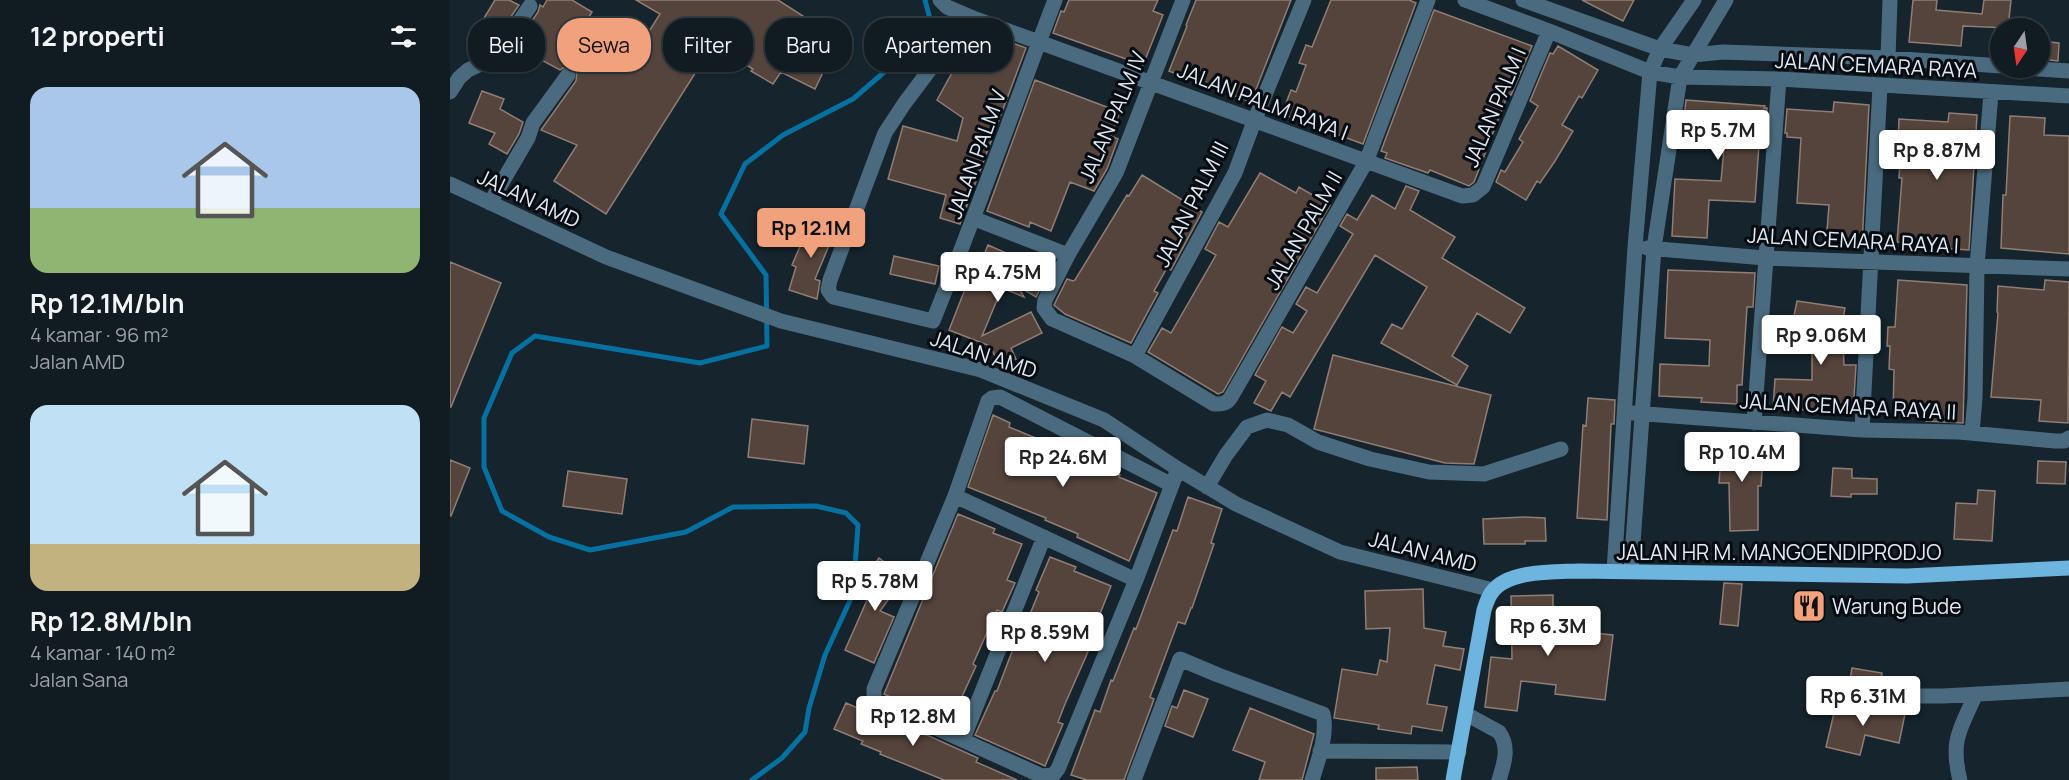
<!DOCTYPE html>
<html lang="id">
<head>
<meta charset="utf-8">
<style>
  :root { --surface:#101b22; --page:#19242a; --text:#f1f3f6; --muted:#9ca1a5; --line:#303940; --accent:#f1a17c }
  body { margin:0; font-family:Manrope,sans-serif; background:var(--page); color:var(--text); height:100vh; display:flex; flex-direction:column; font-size:22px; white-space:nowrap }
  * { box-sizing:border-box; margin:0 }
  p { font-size:20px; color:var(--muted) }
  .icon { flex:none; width:33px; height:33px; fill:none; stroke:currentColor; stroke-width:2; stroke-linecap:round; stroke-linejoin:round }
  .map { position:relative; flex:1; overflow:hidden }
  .sheet { display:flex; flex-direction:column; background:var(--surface); width:450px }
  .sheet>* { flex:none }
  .top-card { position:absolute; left:18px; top:18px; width:570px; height:54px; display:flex; gap:12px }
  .needle { width:39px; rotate:193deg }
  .fabs { position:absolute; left:1540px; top:18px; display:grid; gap:12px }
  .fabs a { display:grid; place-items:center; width:60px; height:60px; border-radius:50%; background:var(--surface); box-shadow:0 2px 4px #0004,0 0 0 2px var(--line); font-size:30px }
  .price { position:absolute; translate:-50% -51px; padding:0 14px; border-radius:6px; background:#fff; color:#222; font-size:20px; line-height:39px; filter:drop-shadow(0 2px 3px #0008) }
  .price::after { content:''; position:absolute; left:50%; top:36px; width:18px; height:14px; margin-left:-9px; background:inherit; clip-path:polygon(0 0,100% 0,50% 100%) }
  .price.current { background:var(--accent); color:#111 }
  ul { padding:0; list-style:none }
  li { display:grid; align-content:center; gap:12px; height:318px; padding:0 30px }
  li span { display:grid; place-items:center; height:186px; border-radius:18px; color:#555 }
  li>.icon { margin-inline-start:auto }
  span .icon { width:108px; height:108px; fill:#fffc; stroke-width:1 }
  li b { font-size:26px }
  h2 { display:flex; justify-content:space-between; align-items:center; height:72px; padding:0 30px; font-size:26px }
  .pill { padding:0 21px; border-radius:24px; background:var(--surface); box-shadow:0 2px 4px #0004,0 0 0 2px var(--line); font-size:21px; line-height:54px }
  .pill.current { background:var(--accent); color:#111 }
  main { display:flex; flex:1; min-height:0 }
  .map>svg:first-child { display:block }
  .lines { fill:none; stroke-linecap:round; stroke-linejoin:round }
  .stream { stroke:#0671a0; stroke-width:5 }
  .building { fill:#55443c; stroke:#907d74; stroke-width:1.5 }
  .minor { stroke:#4a6b7f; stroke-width:15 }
  .major { stroke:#6db4df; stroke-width:15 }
  .labels { text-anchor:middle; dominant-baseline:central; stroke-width:6; stroke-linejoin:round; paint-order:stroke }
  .street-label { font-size:21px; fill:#e1eaf1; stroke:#060c11 }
  .poi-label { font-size:21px; fill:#e1eaf1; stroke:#060c11; text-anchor:start }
</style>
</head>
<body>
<main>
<section class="sheet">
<h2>12 properti<svg class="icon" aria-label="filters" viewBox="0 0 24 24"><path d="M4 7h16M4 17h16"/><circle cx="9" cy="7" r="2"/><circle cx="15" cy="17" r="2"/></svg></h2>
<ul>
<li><span style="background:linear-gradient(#a9c7e8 65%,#8fb573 0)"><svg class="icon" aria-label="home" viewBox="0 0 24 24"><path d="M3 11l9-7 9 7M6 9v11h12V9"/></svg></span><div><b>Rp 12.1M/bln</b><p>4 kamar · 96 m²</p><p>Jalan AMD</p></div></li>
<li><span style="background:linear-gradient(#bfe0f5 75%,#c2b280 0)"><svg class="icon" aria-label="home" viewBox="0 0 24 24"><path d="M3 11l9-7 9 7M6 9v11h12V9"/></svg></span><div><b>Rp 12.8M/bln</b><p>4 kamar · 140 m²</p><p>Jalan Sana</p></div></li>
</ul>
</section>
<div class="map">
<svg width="1619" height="780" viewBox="0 0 1619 780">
  <rect width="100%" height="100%" fill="#15242d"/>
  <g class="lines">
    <path class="stream" d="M302,780L332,758L355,732L359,708L375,655L403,594L408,525L396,513L366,506L283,507L236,532L140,550L99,537L52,511L34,467V418L62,353L85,336L250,363L317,346L316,275L271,214L295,164L333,135L403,99L483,30L475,0"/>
  </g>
  <path class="building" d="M45,0H59L69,5L49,34L31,23Z
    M97,0H122L142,12L133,27L154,41L146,53L176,68L210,14L186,0H328L389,39L365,89L331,72L323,84L301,71L303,69L263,45L156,214L104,181L127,145L91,130L126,81L127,71L118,65L110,70L65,46L88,12L90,5L93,7Z
    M619,0H708L703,11L713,15L693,65L603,33L611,11L614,12Z
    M746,0H841L801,102L719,71L737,26L736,25Z
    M881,0H959L966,3L913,144L832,114L841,90L846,92L856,65L849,63L856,45L862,47Z
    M1132,0H1184L1173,21Z
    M1463,0H1487L1486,10L1532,14L1534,0H1561L1558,28L1513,26L1511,46L1459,42Z
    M984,10L1082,46L1061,95L1058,94L1024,182L1019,186L980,170L978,173L935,158L937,153L931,151Z
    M523,33L548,40L549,38L576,48L510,224L490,218L496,195L438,179L453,126L507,141L513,118L487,100L508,62L515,65Z
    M1590,41L1609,43L1608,61L1590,59Z
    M1108,46L1148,70L1132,98L1129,96L1112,125L1123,131L1105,161L1090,183L1087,181L1076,200L1046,182L1051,170L1055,172L1073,142L1069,139L1088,106L1080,101L1100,53L1103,54Z
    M585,80L670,112L661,136L668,139L657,169L644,191L620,182L601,231L580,222L579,227L537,211Z
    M32,91L54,99L50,109L73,122L69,134L57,154L39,144L45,133L19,123Z
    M1236,100L1315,106L1314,108H1317L1315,132L1310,131L1305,202L1259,200L1257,238L1222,236L1225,179L1271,181L1274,148L1231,144Z
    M1384,102L1419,105L1412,245L1376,243L1379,205L1347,203L1351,138L1337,137V133H1335L1337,109L1383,112Z
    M1499,113L1527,115L1519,250L1490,248V245L1447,242L1452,178H1449L1451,146H1448L1449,119L1498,122Z
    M1560,116L1595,118L1594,135L1619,136V254L1551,248L1553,195H1556Z
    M810,173L846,193L849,187L880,205L773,392L768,394L698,352L712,328L721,333L766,255L755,249L769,222L778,227Z
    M692,175L752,212L721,270L717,268L704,291L708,293L681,343L615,314L604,305L617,279L623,281L625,280L677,195L679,196Z
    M956,186L969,191L960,210L1005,237L992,258L1075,308L1060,333L1027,313L1002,356L1018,366L1007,385L931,343L942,324L952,329L977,287L925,255L840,397L832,392L821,411L804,403L816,381L805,375L832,327L843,333L857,311L846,304L856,287L867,293L903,234L890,226L897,214L907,220L922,195L945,209Z
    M362,219L386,229L365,279L370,281L367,299L339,290L346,267L342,265Z
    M538,245L599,272L586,297L568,286L574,297L552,288L532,336L581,312L592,333L561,348L566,359L550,366L540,346L499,330L521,274L525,276Z
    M444,256L489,266L485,284L440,274Z
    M0,262L51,283L1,407H0Z
    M1218,270L1305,273L1303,307H1297L1292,385H1287V404L1251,402L1252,398L1209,396L1210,364L1259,366L1260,340L1215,338Z
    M1448,280L1517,285L1513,423L1476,421V416L1443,414L1444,370L1439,369L1440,346H1437L1438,327H1445Z
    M1595,280L1619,282L1618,423L1589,421L1591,400L1541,397L1548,313L1547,312L1548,286L1594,290Z
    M1347,301L1395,308L1390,338H1393L1394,365H1406L1403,413L1323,408L1325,379L1362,380V324L1343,321Z
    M883,355L1041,395L1024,464L995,463L864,429Z
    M1138,398L1165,400L1164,424H1161L1157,520L1127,518L1133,425L1136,426Z
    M543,415L560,423L559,427L605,446L607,440L641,455L657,463L654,469L670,475L669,477L707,493L679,561L627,537L628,534L595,520L596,518L518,487Z
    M302,419L358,426L354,464L298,457Z
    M1272,443L1314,446L1311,486H1308V530L1280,531L1279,483H1269Z
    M0,460L20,468L1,516H0Z
    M1588,461L1616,462L1615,484L1587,483Z
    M1383,468L1402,469V478L1427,479V494H1401V497L1381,496Z
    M118,471L177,479L172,514L113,506Z
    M1528,490L1545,491L1542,541L1504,539L1506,503L1527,504Z
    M738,497L772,509L761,543L764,544L742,608H741L735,624L728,622L700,697L704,699L674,780H637L621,775L645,710L650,712L661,680L663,681L684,628L686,629L723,530L727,531Z
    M508,514L545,529L543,533L572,544L557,580L565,583L552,612L547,610L523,664L526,666L505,712V715L511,718L507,727L434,694Z
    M1074,517L1095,518L1096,541H1075V544H1034L1033,519Z
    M600,557L626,567L624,571L661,586L648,619L652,620L615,704L608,722L613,724L595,766L525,735L545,691H547L572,625L575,626L589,592L586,590Z
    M429,558L455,577L430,611L444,617L424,663L395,650L421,591L410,583Z
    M1274,583L1292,584L1288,626L1270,624Z
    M973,589L974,628L996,632L993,646L1014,649L1010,670L985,665L977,704L997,707L992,731L962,726L961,734L928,729L929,725L884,718L892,669L927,675L930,660L937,662L940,628L916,629L915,591Z
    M1103,595V629L1163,635L1155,700L1105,694L1106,685L1071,681L1067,711L1035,707L1041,657L1062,659L1061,596Z
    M1402,668L1432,673L1430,686H1399Z
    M734,690L758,699L743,737L715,726L722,706L727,708Z
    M1387,700L1399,706H1427V708L1455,714L1449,743L1415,735L1410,755L1376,747Z
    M396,703L424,715L426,712L528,758L526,762L567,780H494L430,754L431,752L411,744L413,741L384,729Z
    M800,708L864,734L852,780H809L815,762L783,750Z
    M967,767L968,780H926V768Z"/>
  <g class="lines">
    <path class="minor" d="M490,0L497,7L523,18
      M605,0C564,107 526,215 483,321L383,297L378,290L380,280L435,133L454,104L511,28L523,18L1012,196L1023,195L1033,187L1099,31
      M733,0L666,173L618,255L595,300L594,308L602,319L685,356L764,404C772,404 777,404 781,397L916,162L978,0
      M1015,0L1099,31L1200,72L1230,77L1329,79L1619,96
      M1073,0L1210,49L1243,55L1273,52L1438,58L1551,66
      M1438,58L1440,0
      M1573,68L1619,71
      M0,92L9,78L18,70L42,59L52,47L80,6
      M0,184L156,257L331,321L531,370L654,420L728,469L786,504L890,552L1043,590
      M40,203L78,138L83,123L118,75
      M525,219L618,255
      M1197,248L1315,258L1619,269
      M685,356L785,173L805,119L854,0
      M1183,413L1412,430L1509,432L1605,441H1614L1619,438
      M1304,423L1329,79
      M1412,430L1430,86
      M1522,433L1525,398L1527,266L1541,93
      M722,485L550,397L542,398L538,401L505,496L424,689V700L592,776L603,775L608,769L686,580L728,469
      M757,487L776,455L797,427L817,420L838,425L868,442L920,459L979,472L1034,474L1111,449
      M505,496L686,580
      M1164,571L1185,247L1200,72L1210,49L1244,0
      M1181,571L1204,248L1230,77L1276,0
      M1400,696H1493L1619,689
      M1016,714L1049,732C1060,747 1054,764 1049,780
      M513,739L594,537
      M870,751L1009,752
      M684,780L730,659L768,675L873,714C878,734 868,761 862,780
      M1510,780C1500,741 1510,729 1526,694"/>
    <path class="major" d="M1003,780L1034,610C1036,604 1038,597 1042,592C1058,570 1104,572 1128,571L1457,576L1619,568"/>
  </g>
  <defs>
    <symbol id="restaurant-square" viewBox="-11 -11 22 22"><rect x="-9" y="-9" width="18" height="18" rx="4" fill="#f1a17c" stroke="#060c11"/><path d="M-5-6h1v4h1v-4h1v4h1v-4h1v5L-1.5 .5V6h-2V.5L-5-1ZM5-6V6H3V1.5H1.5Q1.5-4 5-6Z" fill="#111"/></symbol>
  </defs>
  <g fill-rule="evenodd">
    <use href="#restaurant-square" x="1340" y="587" width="38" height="38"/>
  </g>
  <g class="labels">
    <g class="street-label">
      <text transform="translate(1426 65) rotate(3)">JALAN CEMARA RAYA</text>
      <text transform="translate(813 101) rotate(21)">JALAN PALM RAYA I</text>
      <text transform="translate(1044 107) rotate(-67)">JALAN PALM I</text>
      <text transform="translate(662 117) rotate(-67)">JALAN PALM IV</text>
      <text transform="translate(526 154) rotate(-70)">JALAN PALM V</text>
      <text transform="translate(79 198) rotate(25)">JALAN AMD</text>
      <text transform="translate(741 204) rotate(-63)">JALAN PALM III</text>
      <text transform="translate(853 230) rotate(-60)">JALAN PALM II</text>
      <text transform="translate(1403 240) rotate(3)">JALAN CEMARA RAYA I</text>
      <text transform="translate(534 354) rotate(18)">JALAN AMD</text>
      <text transform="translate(1398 406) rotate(3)">JALAN CEMARA RAYA II</text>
      <text transform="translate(973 551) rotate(14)">JALAN AMD</text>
      <text x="1329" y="552">JALAN HR M. MANGOENDIPRODJO</text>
    </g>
    <g class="poi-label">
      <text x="1382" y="606">Warung Bude</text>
    </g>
  </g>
</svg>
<div class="fabs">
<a><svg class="needle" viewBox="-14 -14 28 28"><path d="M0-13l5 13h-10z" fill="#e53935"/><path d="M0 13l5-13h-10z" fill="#9ca1a5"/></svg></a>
</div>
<b class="price" style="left:1268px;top:161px">Rp 5.7M</b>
<b class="price" style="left:1487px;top:181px">Rp 8.87M</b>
<b class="price current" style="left:361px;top:259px">Rp 12.1M</b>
<b class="price" style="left:548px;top:303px">Rp 4.75M</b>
<b class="price" style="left:1371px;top:366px">Rp 9.06M</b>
<b class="price" style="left:1292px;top:483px">Rp 10.4M</b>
<b class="price" style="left:613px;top:488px">Rp 24.6M</b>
<b class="price" style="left:425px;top:612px">Rp 5.78M</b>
<b class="price" style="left:1098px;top:657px">Rp 6.3M</b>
<b class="price" style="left:595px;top:663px">Rp 8.59M</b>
<b class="price" style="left:1413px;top:727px">Rp 6.31M</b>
<b class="price" style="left:463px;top:747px">Rp 12.8M</b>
<div class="top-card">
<a class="pill">Beli</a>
<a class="pill current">Sewa</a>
<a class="pill">Filter</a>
<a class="pill">Baru</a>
<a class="pill">Apartemen</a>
</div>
</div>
</main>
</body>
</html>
